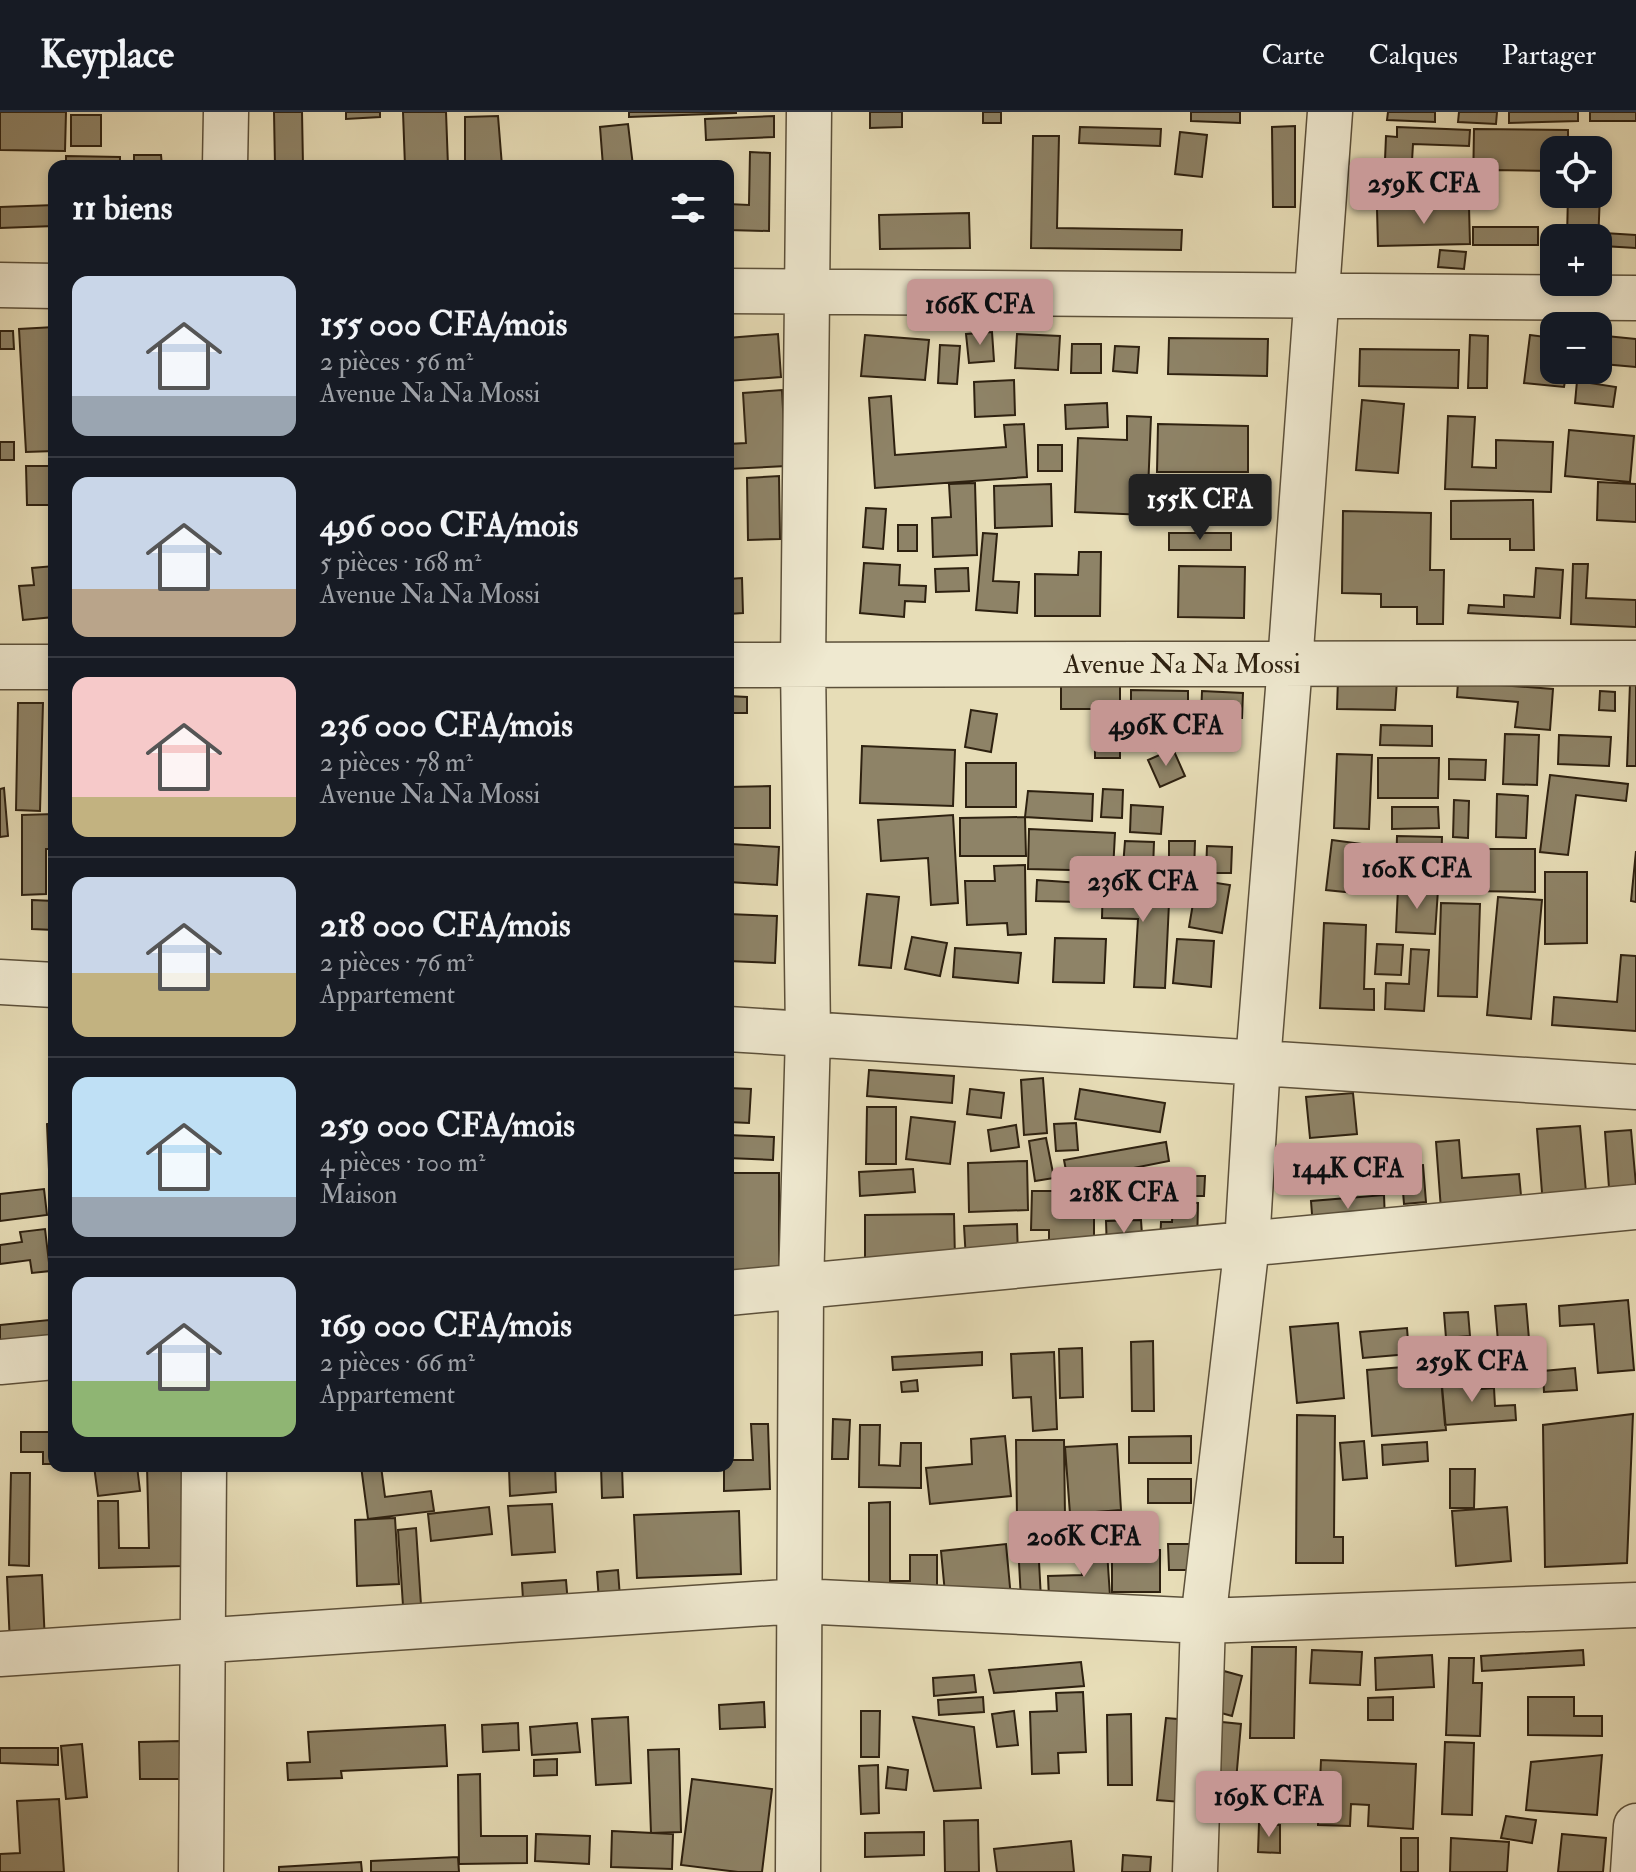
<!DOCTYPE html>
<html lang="fr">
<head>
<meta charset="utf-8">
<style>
  :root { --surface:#171b24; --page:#242831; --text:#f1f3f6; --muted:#9ea1a6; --line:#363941; --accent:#c59692 }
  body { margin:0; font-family:"IM FELL Double Pica",serif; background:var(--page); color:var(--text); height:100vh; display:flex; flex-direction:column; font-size:30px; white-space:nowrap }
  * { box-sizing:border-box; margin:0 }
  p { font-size:26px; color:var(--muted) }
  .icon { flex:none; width:44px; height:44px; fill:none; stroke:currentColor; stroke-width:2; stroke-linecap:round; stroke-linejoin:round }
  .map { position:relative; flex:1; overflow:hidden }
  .sheet { position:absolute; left:48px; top:48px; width:686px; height:1312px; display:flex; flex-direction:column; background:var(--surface); border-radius:16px; box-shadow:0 4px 12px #0003 }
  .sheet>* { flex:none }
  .fabs { position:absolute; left:1540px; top:24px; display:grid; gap:16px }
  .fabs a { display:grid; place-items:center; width:72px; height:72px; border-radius:16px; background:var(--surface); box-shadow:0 4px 12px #0003; font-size:40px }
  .price { position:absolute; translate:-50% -68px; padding:0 18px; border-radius:8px; background:var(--accent); color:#111; font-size:26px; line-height:52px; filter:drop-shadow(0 2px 4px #0008) }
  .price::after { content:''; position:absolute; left:50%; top:48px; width:24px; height:18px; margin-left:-12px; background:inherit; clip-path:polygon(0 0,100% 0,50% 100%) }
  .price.selected { background:#222; color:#fff }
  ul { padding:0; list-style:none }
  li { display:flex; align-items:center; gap:24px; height:200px; padding:0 24px }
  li+li { border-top:2px solid var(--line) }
  li span { display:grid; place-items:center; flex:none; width:224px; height:160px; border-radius:16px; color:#555 }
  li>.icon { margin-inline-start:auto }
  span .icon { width:96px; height:96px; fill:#fffc; stroke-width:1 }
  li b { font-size:34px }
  h2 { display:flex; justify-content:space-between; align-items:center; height:96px; padding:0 24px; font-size:34px }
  header { display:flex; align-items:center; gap:48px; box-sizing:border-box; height:112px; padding:0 40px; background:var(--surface); border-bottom:2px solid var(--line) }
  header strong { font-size:38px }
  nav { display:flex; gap:44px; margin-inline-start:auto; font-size:28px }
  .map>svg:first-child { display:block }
  .building { fill:#8e8367; stroke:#2e2110; stroke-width:2 }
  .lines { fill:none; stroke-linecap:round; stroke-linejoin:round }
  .minor-casing { stroke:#5c503a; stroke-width:47 }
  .minor { stroke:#efe9d0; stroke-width:44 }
  .labels { text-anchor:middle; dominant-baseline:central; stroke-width:6; stroke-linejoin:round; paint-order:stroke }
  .street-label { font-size:28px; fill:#2e2110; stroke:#efe9d0 }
</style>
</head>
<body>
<header>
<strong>Keyplace</strong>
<nav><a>Carte</a><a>Calques</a><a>Partager</a></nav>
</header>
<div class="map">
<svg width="1636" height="1760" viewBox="0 0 1636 1760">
  <rect width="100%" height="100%" fill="#e7ddb7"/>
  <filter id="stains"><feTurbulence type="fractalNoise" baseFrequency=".0025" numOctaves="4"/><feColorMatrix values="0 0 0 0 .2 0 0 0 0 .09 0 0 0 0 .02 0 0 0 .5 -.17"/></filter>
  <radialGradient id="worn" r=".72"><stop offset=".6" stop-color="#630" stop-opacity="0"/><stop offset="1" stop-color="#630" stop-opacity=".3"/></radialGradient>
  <path class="building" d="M0,0H66L65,39L0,38Z
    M274,0H302L303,54H275Z
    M346,0H380V5L346,7Z
    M403,0H446L448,54H405Z
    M629,0H736V1L629,5Z
    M870,0H902V15L870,16Z
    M983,0H1001V11H983Z
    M1191,0H1240V11L1191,9Z
    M1388,0H1435V10L1387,8Z
    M1459,0H1497L1496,12L1458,10Z
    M1509,0H1578V9L1509,11Z
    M1590,0H1636V9H1590Z
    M71,3H101V34H71Z
    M498,4L502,54H465V5Z
    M774,4V25L706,28L705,7Z
    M628,12L633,54H603L600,15Z
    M1295,14V95H1273L1272,15Z
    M1080,15L1161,17L1160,34L1079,31Z
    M1397,15L1470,18L1469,34L1413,32L1412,49L1385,48L1386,24L1397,25Z
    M1474,17L1568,18V38H1554V81H1550L1551,59L1490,58L1489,78L1473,77Z
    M1180,20L1207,23L1202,65L1175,62Z
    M1033,24H1059L1057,116L1182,118L1181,138L1031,136Z
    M1571,30L1602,31L1598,132V126H1567L1568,82H1598V38H1570Z
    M750,40L770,41L769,119L728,118V92L749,93Z
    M134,43H161L162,54H134Z
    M66,44L120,45V54H66Z
    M54,93V114L0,116V95Z
    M1469,95L1470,132L1378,134L1377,97Z
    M969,101L970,136L880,137L879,103Z
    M1473,115H1538V133H1473Z
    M1604,121L1636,123V136L1603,134Z
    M1440,138L1466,140L1464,157L1438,155Z
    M54,215V339L26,340L19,217Z
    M0,219H13L14,237H0Z
    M992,220L994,249L969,251L966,222Z
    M778,222L781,265L728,269V226Z
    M1017,222L1060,224L1058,258L1015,256Z
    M865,223L929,228L925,268L861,264Z
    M1470,223L1488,224L1487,276H1468Z
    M1530,223L1554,226L1552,252L1554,258H1567L1564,275L1524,271Z
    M1606,224L1636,227V255L1603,252Z
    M1169,226L1268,227L1267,264L1168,262Z
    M1072,232H1101V261H1071Z
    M940,233L960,234L957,272L938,271Z
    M1115,234L1139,235L1137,261L1113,259Z
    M1360,237L1459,238L1458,276L1359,274Z
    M1014,268L1015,303L975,305L974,270Z
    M1577,269L1616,275L1613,295L1575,291Z
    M782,278L786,354L728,357V332L746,331L743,281Z
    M891,284L895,343L1006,335L1004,313L1024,312L1027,365L875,376L869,286Z
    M1362,288L1404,292L1398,361L1356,358Z
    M1107,291L1108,315L1066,317L1065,293Z
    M1127,304L1151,305L1147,403L1075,400L1078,326L1127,328Z
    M1448,304L1475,305L1472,355L1496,356V328L1553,330L1551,380L1445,377Z
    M1158,312L1248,314V360H1157Z
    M1569,318L1634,324L1630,370L1565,364Z
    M0,330H14V348H0Z
    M1038,333H1062V359H1038Z
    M26,354H54V393H27Z
    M779,364L780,427L748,428L747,366Z
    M1598,370L1636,372V410L1597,408Z
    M975,371L977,443L933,445L932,406L951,405L949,372Z
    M1051,372L1052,414L995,416L994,374Z
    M1533,388L1534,438H1510V427H1451V389Z
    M866,396L886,397L883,437L863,435Z
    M1343,399L1431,401L1430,458H1444L1443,512H1417V495H1381V482L1342,481Z
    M898,413H917V439H898Z
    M983,421L997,422L993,469L1019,470L1017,501L976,498Z
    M1169,421H1231V438H1169Z
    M1079,440H1101L1100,504H1035V462L1078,463Z
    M864,451L900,453L899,473L926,474L925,490L905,489L904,505L860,501Z
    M1573,452H1588L1586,486L1636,488V515L1571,512Z
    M54,454V505L23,508L19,474L34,473L32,456Z
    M1179,454L1245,455L1244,506L1178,505Z
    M968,456L969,479L936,480L935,457Z
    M1536,456L1563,458L1560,506L1468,501L1469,493L1504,495V483L1534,485Z
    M742,466L743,501L728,502V467Z
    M1338,566L1397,568L1395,598L1337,597Z
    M1458,570L1553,577L1550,618L1515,615L1518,590L1457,585Z
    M1630,571H1636V654H1627Z
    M1061,573H1120V646H1095V597H1061Z
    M1131,578L1188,579V626L1131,625Z
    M1202,579L1243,581L1242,606L1201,605Z
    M1600,579L1615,580V599L1599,598Z
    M728,584L747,585V601H728Z
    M18,591H43L40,699L16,698Z
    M971,598L997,602L991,640L965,635Z
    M1381,613L1432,614V634L1380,633Z
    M1505,622L1539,623L1537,673L1503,672Z
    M1559,623L1611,625L1609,654L1558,652Z
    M862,634L955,638L953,694L860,691Z
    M1173,637L1185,664L1160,675L1148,648Z
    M1337,642L1372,643L1369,717L1334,716Z
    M1378,646H1439L1438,686H1378Z
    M1449,647L1486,648L1485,668L1449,667Z
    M966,651H1016V695H966Z
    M1550,663L1628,672L1626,689L1576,683L1568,743L1540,740Z
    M770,674V716H728V675Z
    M4,676L8,724L0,725V677Z
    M1103,677L1123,678L1122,706L1101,705Z
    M1028,679L1093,682L1092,709L1025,705Z
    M1497,682L1528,684L1526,726L1496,725Z
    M1454,688L1469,689L1468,726L1453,725Z
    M1131,693L1163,695L1161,722L1130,720Z
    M1392,695H1438L1439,716L1392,717Z
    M54,702V737H46V782L22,783V703Z
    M953,703L958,791L931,793L928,746L881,749L878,708Z
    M1025,705L1026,744H960V706Z
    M1029,717L1115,721L1113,759L1028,757Z
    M1397,724L1442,725L1441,766H1396Z
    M1332,728L1370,733L1364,782L1326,778Z
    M1125,729L1154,730L1153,757L1123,755Z
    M1169,729H1195L1194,761L1169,762Z
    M731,732L779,735L777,773L729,770Z
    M1207,734L1232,735L1231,761H1206Z
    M1466,737H1535V780L1465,779Z
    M1636,739V790L1631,789Z
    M1025,753L1026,822L1008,823L1007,811L967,813L965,769H995L994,754Z
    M1545,760H1587V831L1545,832Z
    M1103,767L1170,770L1165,876L1134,875L1138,807L1102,806Z
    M1037,768L1081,771L1080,790L1036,789Z
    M1197,768L1230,773L1222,821L1189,815Z
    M1398,776L1438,778L1435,822L1396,820Z
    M867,782L899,785L891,856L859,853Z
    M1498,785L1542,788L1531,907L1487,903Z
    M32,788L54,789V818L32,817Z
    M1441,791L1480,792L1477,885L1438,884Z
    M728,802L777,804L775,851L728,849Z
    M1324,811L1366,813L1364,877H1374V898L1320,896Z
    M912,825L947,831L940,864L905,857Z
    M1055,826L1106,827L1104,871L1053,870Z
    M1177,827L1214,829L1211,875L1173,871Z
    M1377,832L1403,833L1401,863L1375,862Z
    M955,836L1021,841L1018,871L953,865Z
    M1411,837L1429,838L1424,899L1385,897L1386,871L1409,872Z
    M1621,843L1636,844V919L1552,913L1554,885L1617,890Z
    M869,958L954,964L952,991L867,984Z
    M1043,966L1047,1021L1024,1023L1021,968Z
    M728,976L751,977L749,1011L728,1010Z
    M970,977L1004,981L1001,1006L967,1002Z
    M1080,977L1165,991L1160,1020L1075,1007Z
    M1353,981L1357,1022L1310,1026L1306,985Z
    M867,995H896V1052H866Z
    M911,1005L955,1010L950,1052L906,1047Z
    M54,1011V1058H49L47,1012Z
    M1076,1011L1078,1038L1056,1039L1054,1012Z
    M1016,1013L1019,1035L991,1039L988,1018Z
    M1580,1014L1588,1102L1544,1106L1537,1017Z
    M1631,1018L1636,1073L1609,1076L1605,1020Z
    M728,1023L774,1025L773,1048L728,1046Z
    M1046,1026L1054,1066L1035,1069L1029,1029Z
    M1459,1028L1462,1066L1519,1062L1523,1105L1442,1111L1436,1030Z
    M1166,1030L1169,1049L1068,1069L1064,1048Z
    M1027,1049L1028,1098L969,1100L968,1051Z
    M1357,1050L1359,1072L1304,1077L1302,1054Z
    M1396,1050L1399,1078L1379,1080L1377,1051Z
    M1423,1053L1426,1090L1404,1092L1401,1055Z
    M913,1057L915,1080L860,1084L859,1060Z
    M728,1061H779V1160H728Z
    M1160,1064L1161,1090H1135L1134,1065Z
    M1170,1064H1205L1204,1084H1169Z
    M44,1077L47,1103L0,1109V1082Z
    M1032,1079H1122L1121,1099L1094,1100V1131H1049V1118H1031Z
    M1384,1083L1385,1109L1313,1116L1311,1089Z
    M1173,1090L1198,1091L1197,1134L1160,1133L1161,1110H1172Z
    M954,1102L955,1148L865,1149V1103Z
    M1141,1108L1143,1137L1107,1139L1106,1109Z
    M1017,1112L1018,1146L966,1148L964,1114Z
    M45,1117L50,1159L32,1161L30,1148L0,1152V1133L22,1130L20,1120Z
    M1628,1188L1634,1258L1598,1261L1594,1212L1560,1214L1559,1194Z
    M1526,1192L1532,1262L1501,1265L1495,1194Z
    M1468,1200L1470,1224L1446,1226L1444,1201Z
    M49,1208L52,1238L0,1244V1213Z
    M1338,1211L1344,1286L1297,1291L1290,1215Z
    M1407,1216L1409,1242L1363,1246L1360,1220Z
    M1153,1229L1154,1299H1132L1131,1230Z
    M1458,1231L1459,1250L1440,1252L1439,1233Z
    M1082,1236L1083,1285L1060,1286L1059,1237Z
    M982,1240V1253L893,1258L892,1245Z
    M1054,1240L1057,1317L1033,1319L1031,1285L1013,1286L1011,1242Z
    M1440,1252L1446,1318L1372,1324L1367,1258Z
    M1575,1256L1577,1278L1544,1280L1543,1259Z
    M1467,1264L1468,1278L1494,1276L1495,1294L1515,1293L1516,1308L1445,1313L1441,1266Z
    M917,1268L918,1279L902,1280L901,1270Z
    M1633,1302L1627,1451L1545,1455L1543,1313Z
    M1297,1303L1335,1304L1334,1425H1343V1451H1296Z
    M833,1307L850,1308L848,1347H832Z
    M751,1312H768L770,1377L724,1379V1354H728V1348H753Z
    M860,1313H880L879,1353L900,1354L901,1331H921V1376L859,1375Z
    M21,1320H54V1352H43V1340H21Z
    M1005,1324L1011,1384L930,1392L926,1356L972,1352L971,1327Z
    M1191,1324V1351H1129V1325Z
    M1016,1328H1064L1065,1405L1017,1406Z
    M1364,1329L1367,1366L1343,1368L1340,1331Z
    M1427,1330L1428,1349L1383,1353L1382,1333Z
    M1117,1332L1121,1398L1070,1402L1065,1335Z
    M94,1354H137L140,1379L98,1384Z
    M147,1354H183L184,1454L99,1456L98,1389H118L119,1436H149Z
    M361,1354H381L385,1385L431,1379L434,1399L368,1407Z
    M555,1354L556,1380L510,1384L509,1357Z
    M601,1354H622L623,1385L602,1386Z
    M1450,1357H1475L1474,1396H1450Z
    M11,1361H30L29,1454L9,1453Z
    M1148,1367H1191V1391H1148Z
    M890,1390V1469H910V1443H937V1501L869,1502V1391Z
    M552,1392L555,1440L512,1443L508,1394Z
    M489,1395L492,1422L431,1429L428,1402Z
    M1507,1395L1511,1449L1456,1454L1452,1399Z
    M739,1399L741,1462L637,1466L634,1403Z
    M395,1406L399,1472L357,1474L355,1408Z
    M416,1416L422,1508L404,1509L398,1418Z
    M1038,1431L1041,1487L1021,1488L1018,1432Z
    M1006,1432L1011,1486L946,1492L941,1439Z
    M1168,1432H1204L1205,1458H1169Z
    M1112,1438H1160V1480H1112Z
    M1107,1439L1110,1484L1049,1487L1048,1464L1082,1463L1081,1440Z
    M618,1458L622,1514L525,1520L522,1471L566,1468L568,1492L599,1490L597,1460Z
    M42,1463L45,1532L10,1533L7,1465Z
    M1252,1535H1296L1294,1626H1250Z
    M1312,1538L1362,1540L1360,1573L1310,1571Z
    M1583,1538L1584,1553L1482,1559L1481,1544Z
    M1432,1543L1434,1575L1376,1578L1375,1546Z
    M1449,1546H1474L1473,1571H1482L1480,1624L1446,1623Z
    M1081,1550L1084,1574L994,1581L989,1558Z
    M1224,1559L1242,1564L1232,1604L1214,1599Z
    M974,1563L976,1580L934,1584L933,1566Z
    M1083,1580L1086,1640L1058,1641L1059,1661L1032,1662L1030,1600L1057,1599L1056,1581Z
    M983,1585L984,1600L939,1603L938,1588Z
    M1393,1585V1608H1368V1586Z
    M1528,1585H1574V1604H1602V1624L1528,1623Z
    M764,1590L765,1615L720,1617L719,1593Z
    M861,1599H880L879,1645H861Z
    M1014,1599L1018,1633L997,1635L992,1602Z
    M1131,1602L1132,1673H1108L1107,1603Z
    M628,1605L631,1671L596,1673L592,1607Z
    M913,1605L974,1615L981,1676L934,1679Z
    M1166,1606L1189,1608L1181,1690L1157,1688Z
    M1222,1610L1241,1612L1236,1669L1217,1668Z
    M518,1611L519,1638L483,1640L482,1613Z
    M577,1611L580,1640L532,1643L530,1615Z
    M445,1613L447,1654L341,1659L342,1666L288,1668L287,1651L310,1650L308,1620Z
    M181,1629L182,1667H140L139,1630Z
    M1445,1630L1474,1631L1472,1703L1442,1702Z
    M82,1632L87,1685L66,1687L61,1634Z
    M0,1636H58V1653L0,1651Z
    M679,1637L681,1720L651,1721L648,1638Z
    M1602,1643L1597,1703L1526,1698L1531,1650Z
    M557,1647V1663L534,1664V1648Z
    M1321,1648L1416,1652L1413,1717L1368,1714L1369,1693L1351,1692L1350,1714L1318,1713Z
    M878,1653L879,1701L861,1702L859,1654Z
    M888,1655L908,1658L906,1678L886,1676Z
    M480,1662L481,1724H527V1751L459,1752L458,1663Z
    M692,1667L772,1677L762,1760H738L681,1753Z
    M59,1687L64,1760H0V1742L20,1741L17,1689Z
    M1506,1704L1536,1708L1532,1731L1501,1726Z
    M978,1708L979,1760H945L944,1709Z
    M1259,1712L1280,1713V1741L1258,1740Z
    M612,1719L673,1722L672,1757L611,1755Z
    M924,1720V1743L865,1745V1721Z
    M536,1722L590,1724L589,1752L535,1749Z
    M1562,1722L1606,1726L1603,1760H1558Z
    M1401,1726H1418V1760H1401Z
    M1451,1726L1509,1730L1507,1760H1450Z
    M1071,1729L1074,1760H997L994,1737Z
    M1123,1743L1151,1745L1150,1760H1122Z
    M458,1745L459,1760H371V1749Z
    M361,1750L362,1760H279V1755Z"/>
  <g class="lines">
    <defs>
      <path id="minor" d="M225,54L226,0
        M0,173L54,174
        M728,179L1636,186
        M728,553L1636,551
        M0,555H54
        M0,870L54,873
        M728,917L1636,975
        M728,1181L1636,1095
        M0,1250L54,1245
        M0,1542L799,1489L1203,1509L1636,1493
        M201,1760L204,1354
        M798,1760L801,1174L808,922L803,553L809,0
        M1195,1760L1203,1509L1247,1132L1258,950L1290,552L1330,0
        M1633,1760L1636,1714"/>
    </defs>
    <use href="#minor" class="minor-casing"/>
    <use href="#minor" class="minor"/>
  </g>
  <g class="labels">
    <g class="street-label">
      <text x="1182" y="552">Avenue Na Na Mossi</text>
    </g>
  </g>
  <rect width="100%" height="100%" filter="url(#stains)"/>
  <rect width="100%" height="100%" fill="url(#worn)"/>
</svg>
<div class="fabs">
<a><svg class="icon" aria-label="locate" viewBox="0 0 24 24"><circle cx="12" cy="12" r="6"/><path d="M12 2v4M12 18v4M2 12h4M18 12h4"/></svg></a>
<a>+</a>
<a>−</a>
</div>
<b class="price" style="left:1424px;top:114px">259K CFA</b>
<b class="price" style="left:980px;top:235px">166K CFA</b>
<b class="price selected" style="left:1200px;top:430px">155K CFA</b>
<b class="price" style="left:1166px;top:656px">496K CFA</b>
<b class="price" style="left:1417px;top:799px">160K CFA</b>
<b class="price" style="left:1143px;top:812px">236K CFA</b>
<b class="price" style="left:1348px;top:1099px">144K CFA</b>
<b class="price" style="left:1124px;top:1123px">218K CFA</b>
<b class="price" style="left:1472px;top:1292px">259K CFA</b>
<b class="price" style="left:1084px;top:1467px">206K CFA</b>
<b class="price" style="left:1269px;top:1727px">169K CFA</b>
<section class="sheet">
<h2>11 biens<svg class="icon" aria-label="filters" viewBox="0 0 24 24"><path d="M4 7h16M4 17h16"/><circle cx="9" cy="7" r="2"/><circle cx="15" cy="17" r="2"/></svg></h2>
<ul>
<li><span style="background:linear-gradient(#c9d6e8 75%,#9aa5b1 0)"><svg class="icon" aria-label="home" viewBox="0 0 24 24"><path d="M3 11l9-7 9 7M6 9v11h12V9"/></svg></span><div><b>155 000 CFA/mois</b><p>2 pièces · 56 m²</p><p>Avenue Na Na Mossi</p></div></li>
<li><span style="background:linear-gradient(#c9d6e8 70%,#b9a48a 0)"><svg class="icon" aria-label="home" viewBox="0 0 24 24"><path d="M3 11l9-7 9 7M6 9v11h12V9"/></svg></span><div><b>496 000 CFA/mois</b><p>5 pièces · 168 m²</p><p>Avenue Na Na Mossi</p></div></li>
<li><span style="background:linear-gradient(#f6c9c9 75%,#c2b280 0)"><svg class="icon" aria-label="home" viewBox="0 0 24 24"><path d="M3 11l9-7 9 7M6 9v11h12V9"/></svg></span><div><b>236 000 CFA/mois</b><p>2 pièces · 78 m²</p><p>Avenue Na Na Mossi</p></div></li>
<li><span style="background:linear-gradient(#c9d6e8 60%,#c2b280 0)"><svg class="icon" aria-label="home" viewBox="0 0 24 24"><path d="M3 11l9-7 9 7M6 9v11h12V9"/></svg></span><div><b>218 000 CFA/mois</b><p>2 pièces · 76 m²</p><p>Appartement</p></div></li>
<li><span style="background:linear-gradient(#bfe0f5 75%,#9aa5b1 0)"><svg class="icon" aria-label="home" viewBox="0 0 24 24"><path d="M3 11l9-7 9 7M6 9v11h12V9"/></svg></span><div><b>259 000 CFA/mois</b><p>4 pièces · 100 m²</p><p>Maison</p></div></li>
<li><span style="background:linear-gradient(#c9d6e8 65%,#8fb573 0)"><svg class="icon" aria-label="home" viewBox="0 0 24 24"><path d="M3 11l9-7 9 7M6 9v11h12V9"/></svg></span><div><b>169 000 CFA/mois</b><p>2 pièces · 66 m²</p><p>Appartement</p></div></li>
</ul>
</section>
</div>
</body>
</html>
